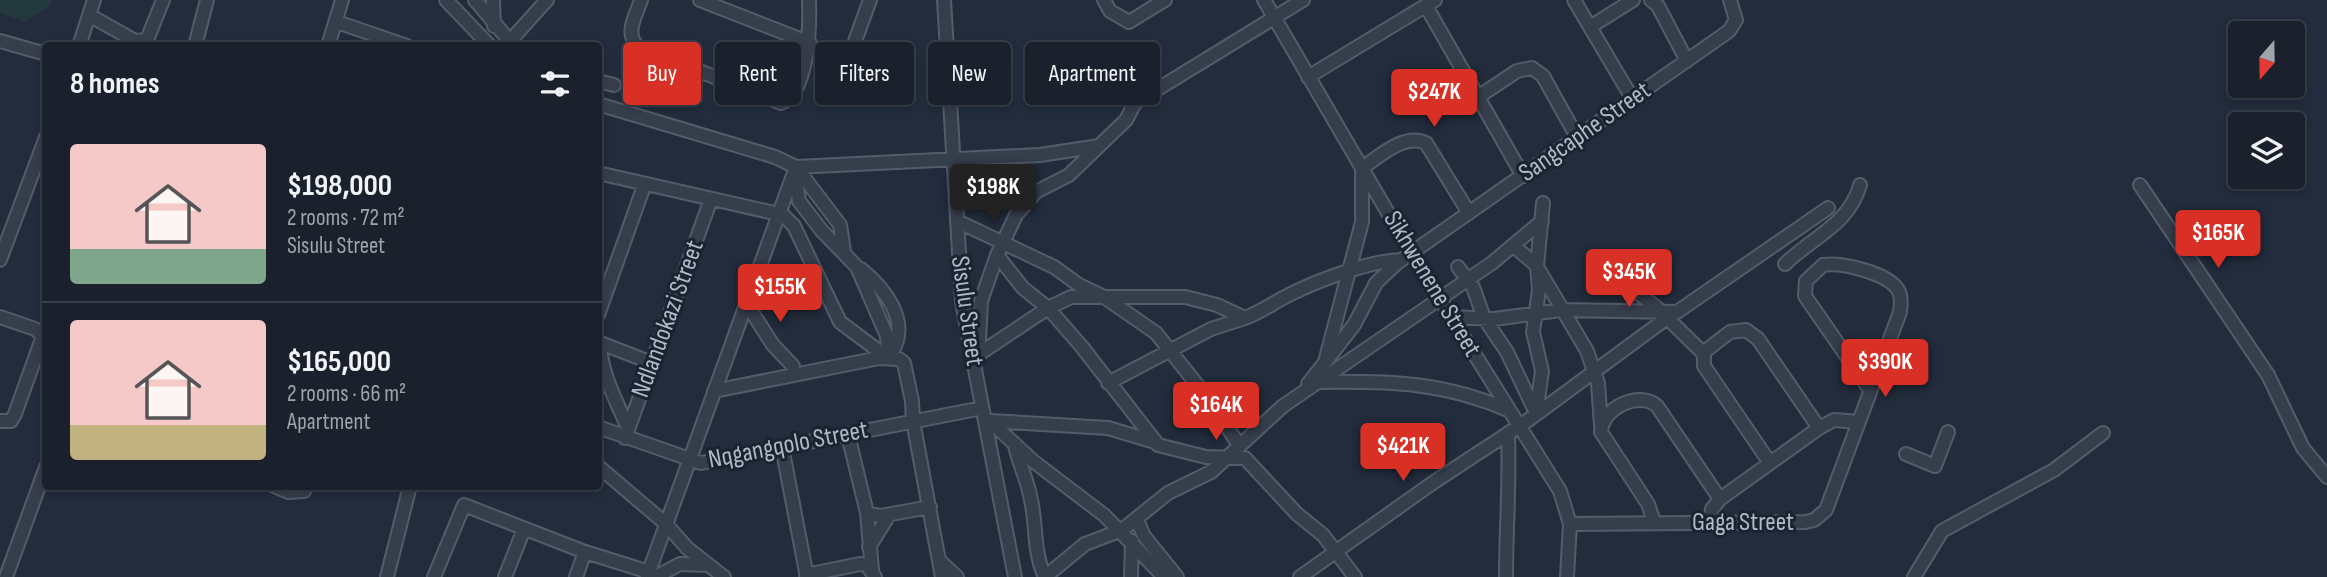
<!DOCTYPE html>
<html lang="en">
<head>
<meta charset="utf-8">
<style>
  :root { --surface:#1a212d; --page:#232935; --text:#f1f3f6; --muted:#9fa3aa; --line:#383e49; --accent:#d93025 }
  body { margin:0; font-family:"Sofia Sans Condensed",sans-serif; background:var(--page); color:var(--text); height:100vh; display:flex; flex-direction:column; font-size:26px; white-space:nowrap }
  * { box-sizing:border-box; margin:0 }
  p { font-size:23px; color:var(--muted) }
  .icon { flex:none; width:38px; height:38px; fill:none; stroke:currentColor; stroke-width:2; stroke-linecap:round; stroke-linejoin:round }
  .map { position:relative; flex:1; overflow:hidden }
  .side { position:absolute; left:42px; top:42px; width:560px; height:448px; display:flex; flex-direction:column; background:var(--surface); border-radius:7px; box-shadow:0 4px 10px #0003,0 0 0 2px var(--line) }
  .side>* { flex:none }
  .banner { position:absolute; left:623px; top:42px; width:665px; height:63px; display:flex; gap:14px }
  .needle { width:46px; rotate:200deg }
  .controls { position:absolute; left:2228px; top:21px; display:grid; gap:14px }
  .controls a { display:grid; place-items:center; width:77px; height:77px; border-radius:7px; background:var(--surface); box-shadow:0 4px 10px #0003,0 0 0 2px var(--line); font-size:35px }
  .price { position:absolute; translate:-50% -60px; padding:0 16px; border-radius:7px; background:var(--accent); color:#fff; font-size:23px; line-height:46px; filter:drop-shadow(0 2px 4px #0008) }
  .price::after { content:''; position:absolute; left:50%; top:42px; width:21px; height:16px; margin-left:-10px; background:inherit; clip-path:polygon(0 0,100% 0,50% 100%) }
  .price.current { background:#222; color:#fff }
  ul { padding:0; list-style:none }
  li { display:flex; align-items:center; gap:21px; height:175px; padding:0 28px }
  li+li { border-top:2px solid var(--line) }
  li span { display:grid; place-items:center; flex:none; width:196px; height:140px; border-radius:7px; color:#555 }
  li>.icon { margin-inline-start:auto }
  span .icon { width:84px; height:84px; fill:#fffc; stroke-width:1 }
  li b { font-size:30px }
  h2 { display:flex; justify-content:space-between; align-items:center; height:84px; padding:0 28px; font-size:30px }
  .pill { padding:0 24px; border-radius:7px; background:var(--surface); box-shadow:0 4px 10px #0003,0 0 0 2px var(--line); font-size:24px; line-height:63px }
  .pill.current { background:var(--accent); color:#fff }
  .map>svg:first-child { display:block }
  .green { fill:#24393d }
  .lines { fill:none; stroke-linecap:round; stroke-linejoin:round }
  .minor-casing { stroke:#545c6a; stroke-width:16 }
  .minor { stroke:#363e4c; stroke-width:12 }
  .labels { text-anchor:middle; dominant-baseline:central; stroke-width:6; stroke-linejoin:round; paint-order:stroke }
  .street-label { font-size:26px; fill:#b1b9c8; stroke:#1b2331 }
</style>
</head>
<body>
<div class="map">
<svg width="2327" height="577" viewBox="0 0 2327 577">
  <rect width="100%" height="100%" fill="#222c3c"/>
  <path class="green" d="M0,0H51L49,7L25,21L0,13Z"/>
  <g class="lines">
    <defs>
      <path id="minor" d="M446,0L490,46
        M475,0L514,46
        M493,0L494,26
        M641,0C636,16 624,33 638,47L781,103C809,93 810,24 809,0
        M700,0L810,43
        M944,0L962,302L1015,577
        M1104,0L1110,11L1129,22L1165,0
        M1264,0L1412,254L1560,491L1570,524L1567,577
        M1574,0L1632,98
        M1651,0L1658,6L1687,61
        M1426,6L1523,176
        M89,15L135,41L147,40L163,0
        M337,22L407,46
        M1590,27L1633,0
        M0,41L46,54
        M510,41L547,0
        M854,44L870,0
        M79,46L94,0
        M195,46L207,0
        M328,46L342,0
        M1308,77L1435,0
        M598,81L614,85
        M1478,97L1517,71L1532,68L1543,76L1577,137
        M598,104L775,157L796,167L1040,155L1099,146L1126,120L1135,103L1303,0
        M796,167L840,225L844,251
        M598,173L783,215L794,226L840,322L888,358
        M795,174L799,201L822,231L857,267L887,336L888,358
        M2140,185L2268,375L2303,448L2327,477
        M957,221L1054,267L1079,285L1104,297L1156,333L1210,401L1239,445
        M1514,246L1537,266
        M997,255L1023,288L1048,308L1082,347L1158,445L1206,457L1245,458L1297,514L1323,535L1355,577
        M0,260L46,137
        M1605,263L1617,277L1656,307L1704,354
        M1785,264C1811,238 1849,225 1860,185
        M1458,267L1473,287L1484,318L1507,352L1536,413
        M861,269C884,288 911,320 892,352
        M1539,270L1587,351L1598,383L1601,426
        M746,303L773,345L793,366
        M598,315L644,186
        M0,317L35,329L43,336L15,414L11,421H0
        M1452,317L1494,319L1561,310L1677,312L1828,208
        M598,342L652,363
        M600,343C601,374 616,400 628,428
        M973,358L1048,308L1071,297H1185L1217,305L1245,318C1259,313 1270,305 1283,298C1313,282 1368,261 1401,260
        M973,358L979,341L981,301L997,255L1016,215L1036,192L1069,175L1099,146
        M1326,358L1362,222V168C1380,156 1404,133 1426,143L1469,213
        M1320,382C1390,381 1445,382 1510,411
        M1108,383L1211,329L1245,318
        M1308,384L1354,325L1376,283L1397,263L1729,31L1736,20L1730,0
        M714,391L879,358L899,359L904,363L912,401L913,421L942,577
        M1536,414L1542,371L1533,332L1539,290L1537,266L1543,203
        M991,421L1108,428L1155,442
        M992,423L1033,461L1104,515L1164,577
        M598,427L701,463L982,408
        M848,435L867,513L880,516L930,507
        M625,438L711,199
        M1015,446C1019,464 1028,481 1031,500C1037,527 1033,552 1045,577
        M782,447L807,577
        M1906,454L1935,466L1948,432
        M1770,463L1704,366V352L1730,332L1746,330L1758,339L1819,428
        M598,466L666,524L687,548L724,577
        M274,486L288,492L304,491L306,486
        M867,513L872,570
        M1137,520L1144,536L1177,577
        M1654,522L1648,504L1601,432C1602,408 1639,390 1657,406L1720,499
        M1710,522L1712,509L1720,499L1819,428L1834,420L1859,422
        M1570,524L1805,522L1814,520L1826,510L1900,312C1901,305 1902,296 1898,290C1888,273 1841,262 1823,265L1806,281L1805,296L1870,390
        M869,547L889,515
        M941,562L957,577
        M806,575L860,564L867,565L875,577
        M6,577L46,467
        M387,577L410,486
        M434,577L464,505L585,552L649,572
        M505,577L524,529
        M576,577L585,552
        M647,577L796,167
        M655,577L680,564L708,565
        M1045,577L1085,544L1122,530L1168,493L1211,472L1283,406L1492,263L1542,221
        M1131,577L1132,541
        M1300,577L1434,482L1527,421L1667,318
        M1506,577C1506,529 1510,482 1508,433
        M1914,577L1942,531L2054,470L2103,433"/>
    </defs>
    <use href="#minor" class="minor-casing"/>
    <use href="#minor" class="minor"/>
  </g>
  <g class="labels">
    <g class="street-label">
      <text transform="translate(1585 132) rotate(-35)">Sangcaphe Street</text>
      <text transform="translate(1432 284) rotate(59)">Sikhwenene Street</text>
      <text transform="translate(967 311) rotate(82)">Sisulu Street</text>
      <text transform="translate(668 319) rotate(-70)">Ndlandokazi Street</text>
      <text transform="translate(788 445) rotate(-11)">Nqgangqolo Street</text>
      <text x="1743" y="522">Gaga Street</text>
    </g>
  </g>
</svg>
<div class="controls">
<a><svg class="needle" viewBox="-14 -14 28 28"><path d="M0-13l5 13h-10z" fill="#e53935"/><path d="M0 13l5-13h-10z" fill="#9fa3aa"/></svg></a>
<a><svg class="icon" aria-label="layers" viewBox="0 0 24 24"><path d="M12 4l9 5-9 5-9-5zM3 14l9 5 9-5"/></svg></a>
</div>
<b class="price" style="left:1434px;top:129px">$247K</b>
<b class="price current" style="left:993px;top:224px">$198K</b>
<b class="price" style="left:2218px;top:270px">$165K</b>
<b class="price" style="left:1629px;top:309px">$345K</b>
<b class="price" style="left:780px;top:324px">$155K</b>
<b class="price" style="left:1885px;top:399px">$390K</b>
<b class="price" style="left:1216px;top:442px">$164K</b>
<b class="price" style="left:1403px;top:483px">$421K</b>
<div class="banner">
<a class="pill current">Buy</a>
<a class="pill">Rent</a>
<a class="pill">Filters</a>
<a class="pill">New</a>
<a class="pill">Apartment</a>
</div>
<section class="side">
<h2>8 homes<svg class="icon" aria-label="filters" viewBox="0 0 24 24"><path d="M4 7h16M4 17h16"/><circle cx="9" cy="7" r="2"/><circle cx="15" cy="17" r="2"/></svg></h2>
<ul>
<li><span style="background:linear-gradient(#f6c9c9 75%,#7fa58c 0)"><svg class="icon" aria-label="home" viewBox="0 0 24 24"><path d="M3 11l9-7 9 7M6 9v11h12V9"/></svg></span><div><b>$198,000</b><p>2 rooms · 72 m²</p><p>Sisulu Street</p></div></li>
<li><span style="background:linear-gradient(#f6c9c9 75%,#c2b280 0)"><svg class="icon" aria-label="home" viewBox="0 0 24 24"><path d="M3 11l9-7 9 7M6 9v11h12V9"/></svg></span><div><b>$165,000</b><p>2 rooms · 66 m²</p><p>Apartment</p></div></li>
</ul>
</section>
</div>
</body>
</html>
